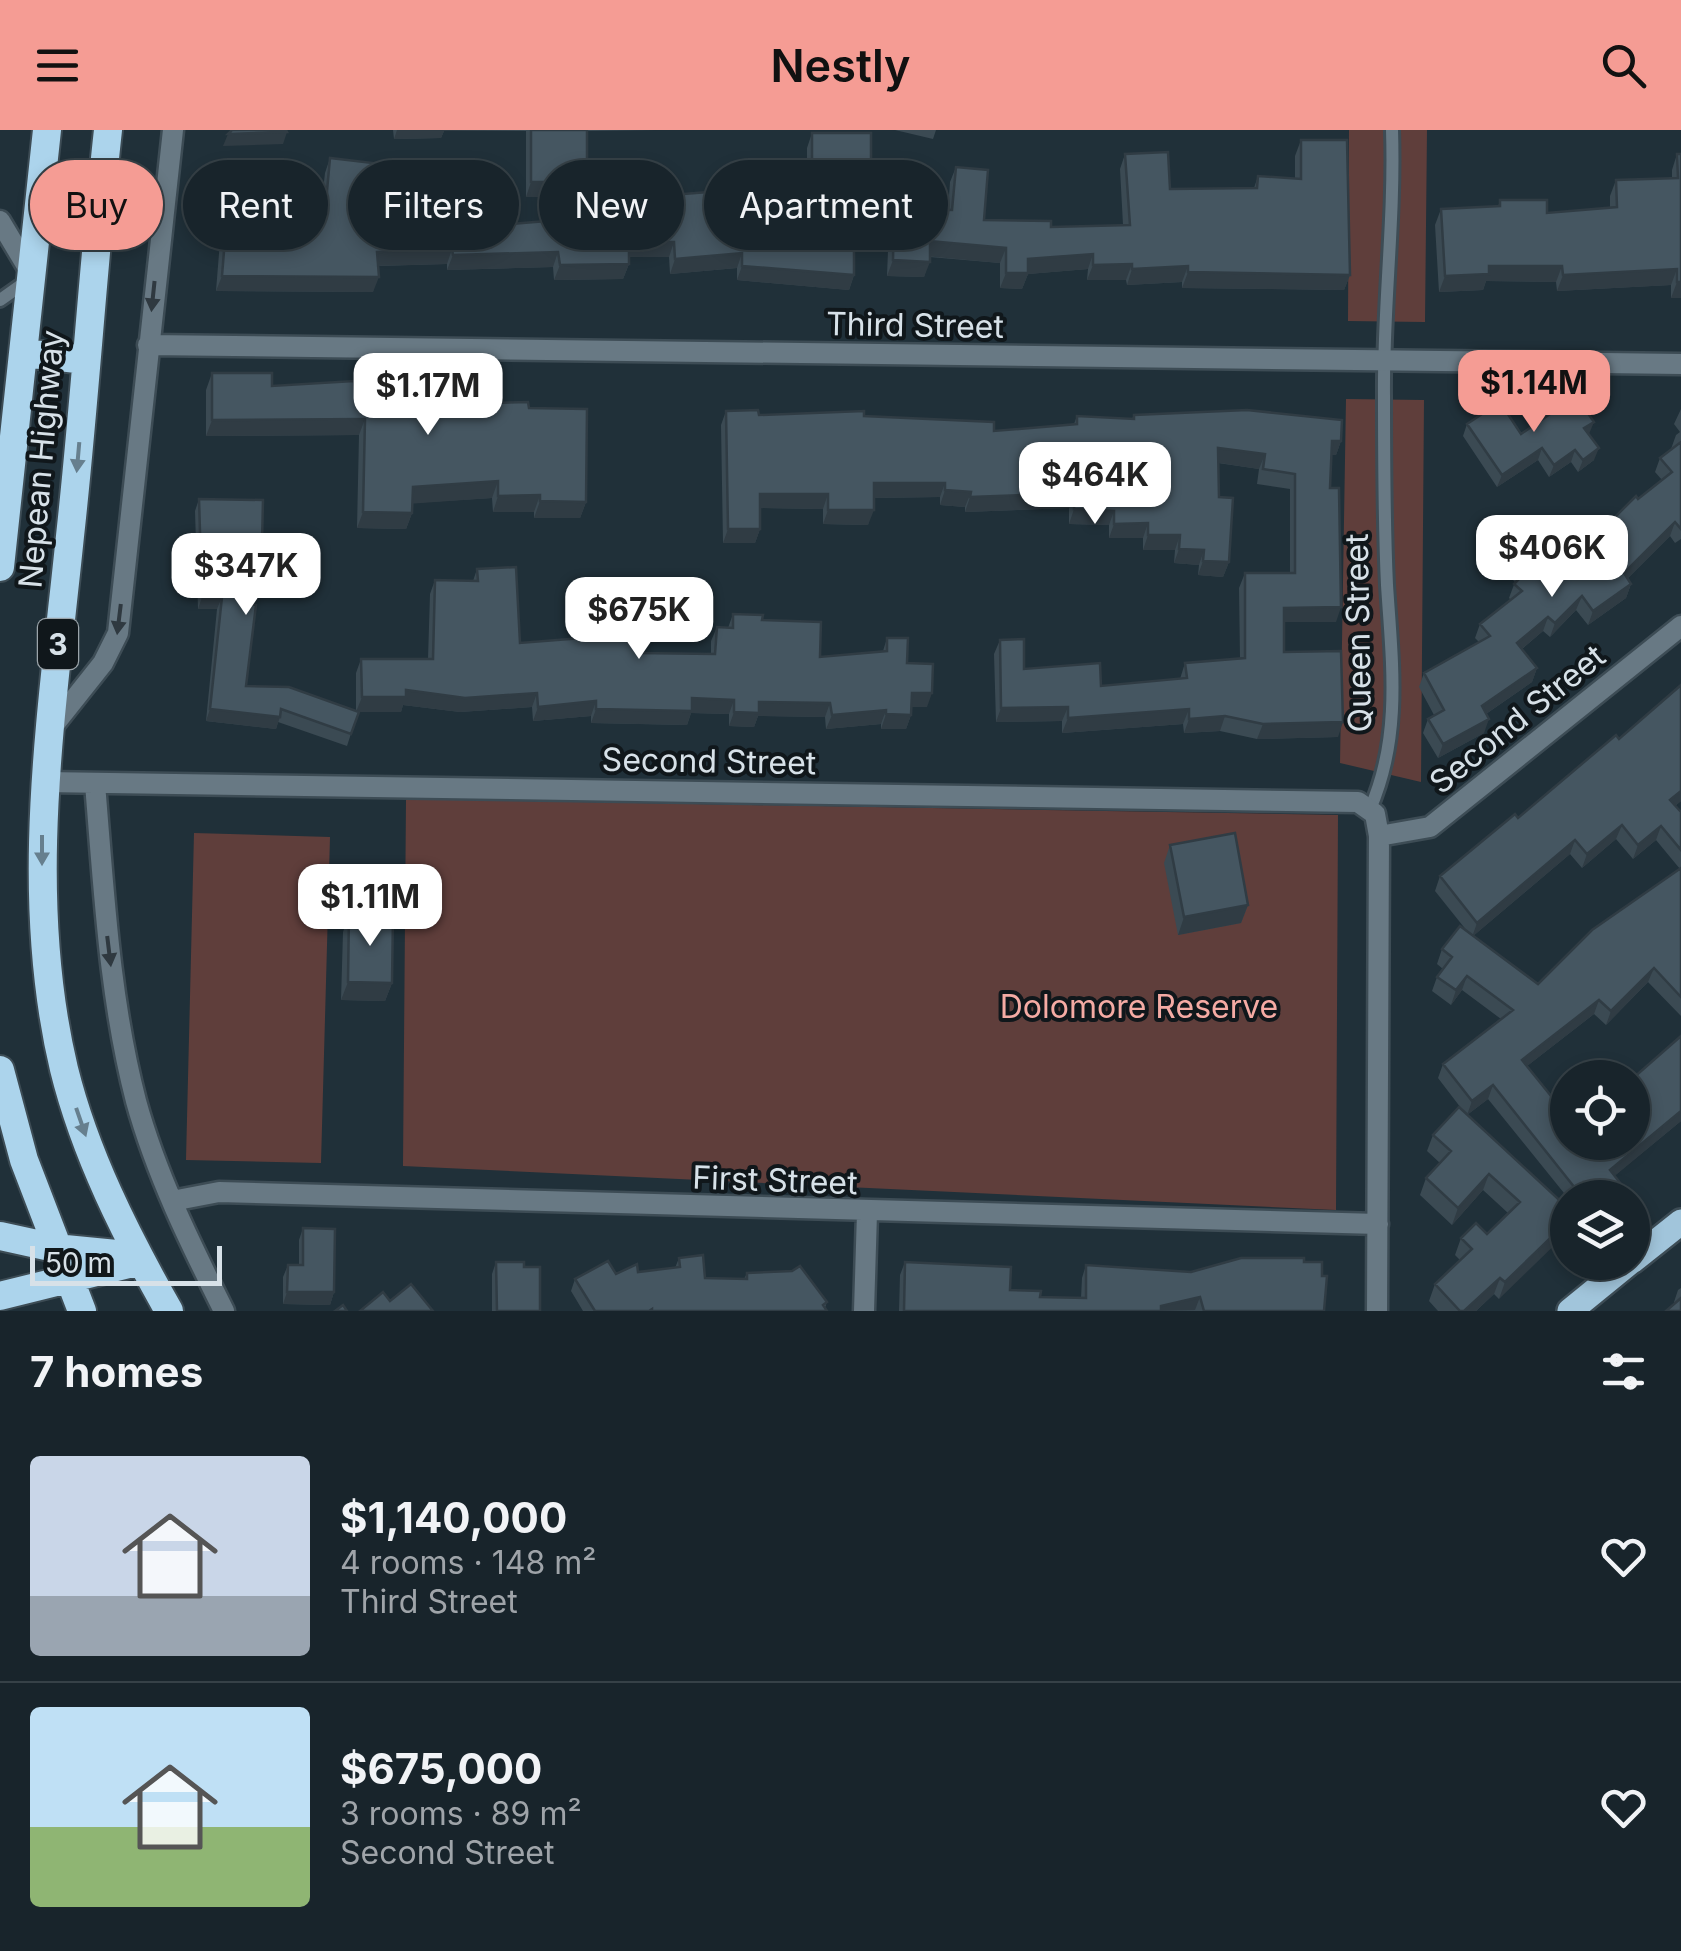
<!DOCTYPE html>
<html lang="en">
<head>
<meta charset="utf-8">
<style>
  :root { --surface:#18242b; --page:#253037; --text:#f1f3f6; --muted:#9fa4a9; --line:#364147; --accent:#f59c94 }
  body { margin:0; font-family:Inter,sans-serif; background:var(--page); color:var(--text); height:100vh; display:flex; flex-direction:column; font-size:38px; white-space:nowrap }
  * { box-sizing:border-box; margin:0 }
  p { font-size:32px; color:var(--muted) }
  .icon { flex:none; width:55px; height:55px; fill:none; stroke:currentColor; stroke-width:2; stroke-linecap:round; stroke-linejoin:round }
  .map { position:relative; height:1181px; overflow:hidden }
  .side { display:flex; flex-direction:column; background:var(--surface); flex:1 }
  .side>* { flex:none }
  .top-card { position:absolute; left:30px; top:30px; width:1000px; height:90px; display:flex; gap:20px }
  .buttons { position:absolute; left:1550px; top:930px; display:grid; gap:20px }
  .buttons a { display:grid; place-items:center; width:100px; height:100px; border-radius:50%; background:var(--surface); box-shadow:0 5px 15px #0003,0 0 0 2px var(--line); font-size:50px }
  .scale { position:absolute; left:30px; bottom:25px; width:192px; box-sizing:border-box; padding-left:10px; border:5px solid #d7e1e8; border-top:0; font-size:28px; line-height:35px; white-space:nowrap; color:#d7e1e8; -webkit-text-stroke:8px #10171b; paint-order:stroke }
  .price { position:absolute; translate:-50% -85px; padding:0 22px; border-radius:20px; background:#fff; color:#222; font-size:32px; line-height:65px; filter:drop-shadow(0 2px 5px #0008) }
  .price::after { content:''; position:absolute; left:50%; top:60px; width:30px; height:22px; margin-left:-15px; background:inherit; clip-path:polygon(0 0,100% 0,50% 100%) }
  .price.current { background:var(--accent); color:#111 }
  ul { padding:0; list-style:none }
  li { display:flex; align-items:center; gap:30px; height:250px; padding:0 30px }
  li+li { border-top:2px solid var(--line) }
  li span { display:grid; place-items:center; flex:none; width:280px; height:200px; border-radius:10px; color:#555 }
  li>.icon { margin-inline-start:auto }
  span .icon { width:120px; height:120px; fill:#fffc; stroke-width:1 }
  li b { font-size:42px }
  h2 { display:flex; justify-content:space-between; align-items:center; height:120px; padding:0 30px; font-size:42px }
  .tag { padding:0 35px; border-radius:45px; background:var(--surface); box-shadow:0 5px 15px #0003,0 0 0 2px var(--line); font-size:35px; line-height:90px }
  .tag.current { background:var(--accent); color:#111 }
  header { display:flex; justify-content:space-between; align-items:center; height:130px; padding:0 30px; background:var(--accent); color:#111; font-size:45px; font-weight:600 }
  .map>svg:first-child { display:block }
  .green { fill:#5f3e3b }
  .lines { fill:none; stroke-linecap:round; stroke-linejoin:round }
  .service-casing { stroke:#3d4c55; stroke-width:18 }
  .minor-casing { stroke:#3d4c55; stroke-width:25 }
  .primary-casing { stroke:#3d4c55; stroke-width:30 }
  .trunk-casing { stroke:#3d4c55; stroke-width:32 }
  .service { stroke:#687984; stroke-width:12 }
  .minor { stroke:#687984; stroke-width:20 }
  .primary { stroke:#a1c5db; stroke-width:25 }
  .trunk { stroke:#acd4ec; stroke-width:28 }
  .wall { fill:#3b4a53; fill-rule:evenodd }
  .shaded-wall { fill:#303c44 }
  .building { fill:#455661; stroke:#303c44; stroke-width:2.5 }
  .oneway { fill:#2f3940 }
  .oneway2 { fill:#667f8e }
  .labels { text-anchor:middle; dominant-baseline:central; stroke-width:8; stroke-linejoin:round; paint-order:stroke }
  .shield { fill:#10171b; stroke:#9ba4aa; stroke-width:2.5 }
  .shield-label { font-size:30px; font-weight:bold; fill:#d7e1e8 }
  .street-label { font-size:32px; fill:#d7e1e8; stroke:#10171b }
  .park-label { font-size:32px; fill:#f5aba4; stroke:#10171b }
</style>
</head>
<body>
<header><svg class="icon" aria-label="menu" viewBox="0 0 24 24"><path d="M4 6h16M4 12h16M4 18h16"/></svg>Nestly<svg class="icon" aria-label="search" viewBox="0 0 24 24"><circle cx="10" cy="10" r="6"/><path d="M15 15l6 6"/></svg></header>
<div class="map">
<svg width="1681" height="1181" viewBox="0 0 1681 1181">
  <rect width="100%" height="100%" fill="#203039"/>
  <path class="green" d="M1349,0H1427L1425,192L1348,191Z
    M1346,269L1424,270L1421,652L1340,633Z
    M406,669L1338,685L1336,1080L403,1036Z
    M194,703L330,707L321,1033L186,1030Z"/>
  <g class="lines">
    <defs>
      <path id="service" d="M0,170L27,151
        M1370,679C1402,606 1392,533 1387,455C1384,392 1384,328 1384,265C1383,177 1395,89 1392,0"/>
      <path id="minor" d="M0,91L31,143
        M148,215L1681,234
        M49,601L103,533L118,503L173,0
        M45,652L1358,672L1375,684L1379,706L1377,1181
        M95,654C104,760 109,867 136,971C156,1044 190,1113 224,1181
        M1379,706L1430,697L1681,496
        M172,1071L219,1062L1378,1094
        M864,1181L867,1083"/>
      <path id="primary" d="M1632,1131L1681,1092
        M1570,1181L1630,1132"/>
      <path id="trunk" d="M108,0C93,135 85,271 70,406C52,583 22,763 64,939C85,1024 126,1105 169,1181
        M23,223L86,230
        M0,437L47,0
        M0,940L24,1030L82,1181
        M0,1106L55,1118L137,1126
        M0,1166L141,1131"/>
    </defs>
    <use href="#service" class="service-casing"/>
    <use href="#minor" class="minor-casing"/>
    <use href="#primary" class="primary-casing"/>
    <use href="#trunk" class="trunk-casing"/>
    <use href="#service" class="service"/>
    <use href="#minor" class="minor"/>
    <use href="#primary" class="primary"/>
    <use href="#trunk" class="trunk"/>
  </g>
  <path class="wall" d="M393,0H657L587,1V60L647,67L741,60L746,40L807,43V18L812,3L865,58H854V145L849,160L737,150V138L670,144L669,127H629V134L623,149L554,150L553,137L447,140V134L378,136L373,162L216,161L220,111L226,96H228V60L233,45L290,56L323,60L325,43L330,28L368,72L500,95L552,90V67H526V1H444L441,8L394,9Z
    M895,0H936L933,9Z
    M1301,10L1350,145L1344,160L1182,158V152L1127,155L1126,150H1087L1088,139L1028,144L1022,159L1000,158V133L930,127L924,147L887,146L889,94L894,78L948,80L950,52L956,37L984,90L1051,97L1123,95L1120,39L1125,24L1170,59L1254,58L1258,46L1295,49V26Z
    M1677,24H1681V168H1671V155L1557,161L1556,152L1486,151L1483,160L1439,162L1435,95L1441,79L1498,77L1500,70L1547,83L1610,78V66L1616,50L1672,48V40Z
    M212,243L272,256L355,262L414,271L529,278L586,372L580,388H534V382H493L492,368L412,373V383L406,399L357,398L359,305L206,306V260Z
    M1681,279V409L1675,413L1670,406L1628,448L1631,454L1626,468L1588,495L1576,480L1550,507L1543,501L1522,519L1537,538L1532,552L1486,584L1484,603L1438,628L1423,603L1428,589L1434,585L1419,557L1424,543L1479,512L1475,508L1480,494L1511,470L1509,468L1515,452L1510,447L1515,433L1535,423L1597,405L1662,350L1655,342L1660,328L1671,319L1676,305L1680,302L1674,294Z
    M726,281L759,285L864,286L994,301L1074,294L1077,286L1132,289L1134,285L1341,311L1336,325H1331L1330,358L1336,492H1284V522L1338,607L1257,609L1220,601L1184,603L1183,594L1062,603V591L996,592L994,524L1000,510L1024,539L1101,556L1180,549L1185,533L1240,529L1239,458L1245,443H1290V359L1257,354L1259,339L1218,333L1219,367L1229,432L1223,447L1198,445L1199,435L1174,433L1175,420H1143V408H1109V395L1069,394V378L965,382V377L940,375V367L874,368L868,395L823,394V379L760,378V399L755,413H723L721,295Z
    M1467,294L1521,304H1589L1594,330L1578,342L1571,332L1549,347L1538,330L1497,357L1463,306Z
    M199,369L262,413L258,425H250L246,556L356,581V543L361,529H428L430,464L435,450L473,451L477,439L520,513L589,507L594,492L637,523L711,524V511L717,497L728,498L733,484L762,490L820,527L883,521L887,508L907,533L927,577H912L911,585L906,599H881V594L826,599L825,587L758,586L754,597L729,596V584L691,583L687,595L591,593V586L533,591L532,577L460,582L403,575L401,582H358L347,616L278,592L276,599L206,591L217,479H198L195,381Z
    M1681,555V671L1675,676L1681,682V886L1648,852L1606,895L1594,884L1527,936L1568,1012L1681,906V991L1614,1046L1621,1054L1616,1068H1568L1488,969L1467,985L1568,1078L1499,1169L1494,1164L1476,1181H1438L1429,1171L1435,1154L1460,1130L1455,1125L1461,1108L1487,1104L1508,1083L1483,1060L1452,1095L1420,1065L1426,1048L1440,1033L1427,1021L1433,1005L1464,982L1438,948L1443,934L1501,889L1462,860L1451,875L1432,861L1437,847L1443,839L1437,834L1442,819L1467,801L1435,761L1440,746L1518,688L1619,609ZM1616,709L1633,729L1656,710L1680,739L1538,854L1473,806L1570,724L1582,738Z
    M1170,715L1248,775L1241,793L1178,805L1164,733Z
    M349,784L392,853L385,871L341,870L343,802Z
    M303,1098L334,1162L330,1175L283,1174V1147L288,1135H299V1110Z
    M679,1128L705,1148L744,1149L747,1143L827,1172L825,1178L827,1181H583L571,1161L575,1149L675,1138Z
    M496,1132L524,1137L540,1181H492V1144Z
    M905,1132L1010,1160L1040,1167L1081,1168L1082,1148L1086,1135L1191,1142L1304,1132L1324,1181H899L900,1145Z
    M1681,1158V1181L1674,1172L1678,1160Z"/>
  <path class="shaded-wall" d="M397,0H526L444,1L441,8L394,9Z
    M287,2L283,14L223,16L228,4Z
    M854,43H871L865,58H849Z
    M531,52H558L552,67H526Z
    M930,111L1006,118L1000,133L925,126Z
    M629,112H674L669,127H624Z
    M452,119L447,134L372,136L377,122Z
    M558,122L553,137L447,140L453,125Z
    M742,123L737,138L670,144L675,129Z
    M1093,124L1088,139L1028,144L1022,159L1000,158L1006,143L1028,129Z
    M893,130L930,132L924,147L887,146Z
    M629,134L623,149L554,150L560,135Z
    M1132,134L1126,150H1087L1093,135Z
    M742,136L854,145L849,160L737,150Z
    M1188,136L1182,152L1127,155L1132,139Z
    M1489,136H1562L1556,152L1486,151L1483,160L1439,162L1445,146Z
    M1677,139L1671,155L1557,161L1563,145Z
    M1188,142L1350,145L1344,160L1182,158Z
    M222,146L379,147L373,162L216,161Z
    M1677,152H1681V168H1671Z
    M365,289L359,305L206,306L212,290Z
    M1594,292L1589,304L1580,310L1584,298Z
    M1332,311H1341L1336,325H1326Z
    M1218,318L1265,324L1259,339L1213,332Z
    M1542,318L1538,330L1497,357L1502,345Z
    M1599,318L1594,330L1578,342L1583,330Z
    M1575,320L1571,332L1549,347L1554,335Z
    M498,351L492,368L407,374L413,357Z
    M874,353H945L940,367L868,368Z
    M945,360L971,362L965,377L940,375Z
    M1075,363L1069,378L965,382L970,367Z
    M760,364H828L823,379L754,378Z
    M540,365L534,382H493L498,366Z
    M540,371L586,372L580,388H534Z
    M1074,379L1114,381L1109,395L1069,394Z
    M828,380H874L868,395L823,394Z
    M363,382L412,383L406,399L357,398Z
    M1675,392L1670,406L1619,457L1624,443Z
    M1148,393L1143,408H1109L1114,394Z
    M728,399H760L755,413H723Z
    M1148,405H1180L1175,420H1143Z
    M250,413H262L258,425H246Z
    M1179,419L1204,420L1199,435L1174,433Z
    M1203,431L1229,432L1223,447L1198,445Z
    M1631,454L1626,468L1588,495L1593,481Z
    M1582,466L1576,480L1550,507L1555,493Z
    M202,467H222L217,479H198Z
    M1341,477L1336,492H1279L1284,478Z
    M1548,487L1543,501L1512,527L1517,513Z
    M1537,538L1532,552L1477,590L1482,576Z
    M406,560L537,563L532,577L460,582L403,575L401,582H356L362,567Z
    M912,563H932L927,577H907Z
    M692,568L734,570L729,584L691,583L687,595L591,593L596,579Z
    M596,571L591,586L533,591L538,577Z
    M759,572L830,573L825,587L758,586L754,597L729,596L734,582Z
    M1068,577L1062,591L996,592L1001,578Z
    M210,579L280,587L276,599L206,591Z
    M1189,579L1183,594L1062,603L1068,588Z
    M886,580L881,594L826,599L832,585Z
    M886,584L911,585L906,599H881Z
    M1225,586L1220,601L1184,603L1189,589Z
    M1489,589L1484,603L1438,628L1443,614Z
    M1343,592L1338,607L1257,609L1263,594Z
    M1681,661V671L1665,684L1670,670Z
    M1622,695L1616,709L1582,738L1587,724Z
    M1661,696L1656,710L1633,729L1638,715Z
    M1575,710L1570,724L1472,807L1477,793Z
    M1248,775L1241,793L1178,805L1184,787Z
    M1654,838L1648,852L1606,895L1611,881Z
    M1467,846L1462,860L1451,875L1456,860Z
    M348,852L392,853L385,871L341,870Z
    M1599,870L1594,884L1517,944L1522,930Z
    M1493,955L1488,969L1467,985L1472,971Z
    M1681,981V991L1605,1054L1610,1040Z
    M1489,1044L1483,1060L1452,1095L1458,1078Z
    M1621,1054L1616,1068H1604Z
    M1568,1091V1102L1499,1169L1505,1152Z
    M1500,1148L1494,1164L1476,1181H1464Z
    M287,1162H334L330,1175L283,1174Z
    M1200,1167L1195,1180L1160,1181L1161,1176Z"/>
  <path class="building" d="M232,0H286L287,2L228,4Z
    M531,0H587V60L647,61V67L745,59L746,40L812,44V3H871V43H854V145L742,136V123L675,129L674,112H629V134L560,135L558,122L453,125L452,119L377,122L379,147L222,146L226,96L233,97V45L290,46V56L327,61L330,28L373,33L368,72H500V95L558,90V52H531Z
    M1301,10H1347L1350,145L1188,142V136L1132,139V134L1093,135V124L1028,129V143H1006V118L930,111V132L893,130L894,78L952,80L956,37L988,40L984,90L1051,91V97L1130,95L1125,24L1168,22L1170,59L1257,58L1258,46L1301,49Z
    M1677,24H1681V152H1677V139L1563,145L1562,136H1489V144L1445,146L1441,79L1500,76V70H1547V83L1617,77L1616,50L1678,48Z
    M212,243H272V256L354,251L355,262L414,264V271L459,268L460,274L528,272L529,278L587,279L586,372L540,371V365L498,366V351L413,357L412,383L363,382L365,289L212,290Z
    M1576,266L1594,292L1584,298L1599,318L1583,330L1575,320L1554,335L1542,318L1502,345L1467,294L1500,272L1521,304Z
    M758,280L759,285L864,281V286L994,292V301L1077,294V286L1134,289V285L1247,280L1342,290L1341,311H1332L1330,358H1339L1341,477L1284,478V522L1341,521L1343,592L1263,594L1225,586L1189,589V579L1068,588V577L1001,578L1000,510L1024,509V539L1100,533L1101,556L1187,548L1185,533L1245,528V443H1295V344L1263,339L1265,324L1218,318L1219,367L1233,368L1229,432L1203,431L1204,420L1179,419L1180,405H1148V393L1114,394V381L1074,379L1075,363L970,367L971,362L945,360V353H874V380H828V364H760V399H728L726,281Z
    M1681,312V399L1675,392L1624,443L1631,454L1593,481L1582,466L1555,493L1548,487L1517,513L1537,538L1482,576L1489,589L1443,614L1428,589L1444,580L1424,543L1490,506L1480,494L1522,461L1514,454L1525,443L1515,433L1529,417L1535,423L1584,387L1597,405L1636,366L1638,369L1672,342L1660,328Z
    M199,369L263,370L262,413H250V474L256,475L246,556L289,557L359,582L351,604L281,579L280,587L210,579L222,467H202Z
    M516,437L520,513L594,507V492H636L637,523L715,524L717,497L733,498V484L763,485L762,490L821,492L820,527L887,521V508H908L907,533L933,534L932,563H912L911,585L886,584V580L832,585L830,573L759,572V583L734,582V570L692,568V581L596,579V571L538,577L537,563L465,568L406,560V567H362L361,529H433L435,450L478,451L477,439Z
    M1681,555V661L1670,670L1681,682V720L1661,696L1638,715L1622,695L1587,724L1575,710L1477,793L1440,746L1515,684L1518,688L1616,605L1619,609Z
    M1235,703L1248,775L1184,787L1170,715Z
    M1681,738V867L1654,838L1611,881L1599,870L1522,930L1568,987V1012H1632V949L1681,906V981L1610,1040L1621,1054L1604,1068H1583L1493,955L1472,971L1443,934L1513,880L1467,846L1456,860L1437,847L1452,827L1442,819L1460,796L1538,854L1592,800Z
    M349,784L393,785L392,853L348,852Z
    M1459,977L1568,1078V1091L1505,1152L1500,1148L1464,1181H1460L1435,1154L1472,1119L1461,1108L1476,1093L1487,1104L1520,1072L1489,1044L1458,1078L1426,1048L1451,1021L1433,1005Z
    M303,1098L335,1099L334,1162H287L288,1135H303Z
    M703,1125L705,1148L747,1149V1143L792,1141L800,1136L827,1172L823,1175L827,1181H652V1179L649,1181H595L575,1149L608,1131L616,1144L637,1134L638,1142L680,1137L679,1128Z
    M1241,1128H1304V1132H1322V1146H1327L1324,1181H1204L1200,1167L1161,1176V1181H904L905,1132L1011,1137L1010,1160L1041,1161L1040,1167L1086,1168V1135L1191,1142Z
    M496,1132H524V1137H540V1181H497Z
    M411,1154L433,1181H360L383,1162L390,1171Z
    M1681,1168V1181H1666Z
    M343,1175L347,1181H335Z"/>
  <defs><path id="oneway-solid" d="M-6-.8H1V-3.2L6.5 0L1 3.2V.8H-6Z" transform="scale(2.5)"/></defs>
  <g class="oneway">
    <use href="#oneway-solid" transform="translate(153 166) rotate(96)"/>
    <use href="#oneway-solid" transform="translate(119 489) rotate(97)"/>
    <use href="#oneway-solid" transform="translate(109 821) rotate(83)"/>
  </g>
  <g class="oneway2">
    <use href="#oneway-solid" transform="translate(78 327) rotate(95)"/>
    <use href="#oneway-solid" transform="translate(42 720) rotate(90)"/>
    <use href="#oneway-solid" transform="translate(81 992) rotate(71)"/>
  </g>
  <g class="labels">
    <rect class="shield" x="38" y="489" width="40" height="50" rx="8"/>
    <g class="shield-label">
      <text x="58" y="514">3</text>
    </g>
    <g class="street-label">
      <text transform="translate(915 195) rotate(1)">Third Street</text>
      <text transform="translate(41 329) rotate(-85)">Nepean Highway</text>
      <text transform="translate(1358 503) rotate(-91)">Queen Street</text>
      <text transform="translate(1517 589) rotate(-39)">Second Street</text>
      <text transform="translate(709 631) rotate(1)">Second Street</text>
      <text transform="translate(775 1050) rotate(2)">First Street</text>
    </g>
    <g class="park-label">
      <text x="1139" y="876">Dolomore Reserve</text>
    </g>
  </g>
</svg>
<div class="buttons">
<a><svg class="icon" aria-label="locate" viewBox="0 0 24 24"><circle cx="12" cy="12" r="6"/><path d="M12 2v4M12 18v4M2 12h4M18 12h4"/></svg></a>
<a><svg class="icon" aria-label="layers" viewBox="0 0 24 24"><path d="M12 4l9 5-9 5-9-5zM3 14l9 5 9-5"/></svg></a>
</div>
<div class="scale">50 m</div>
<b class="price current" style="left:1534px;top:305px">$1.14M</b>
<b class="price" style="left:428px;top:308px">$1.17M</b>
<b class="price" style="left:1095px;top:397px">$464K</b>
<b class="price" style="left:1552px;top:470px">$406K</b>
<b class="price" style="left:246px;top:488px">$347K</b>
<b class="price" style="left:639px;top:532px">$675K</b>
<b class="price" style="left:370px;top:819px">$1.11M</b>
<div class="top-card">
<a class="tag current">Buy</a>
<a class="tag">Rent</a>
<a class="tag">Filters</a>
<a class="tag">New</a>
<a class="tag">Apartment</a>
</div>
</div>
<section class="side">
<h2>7 homes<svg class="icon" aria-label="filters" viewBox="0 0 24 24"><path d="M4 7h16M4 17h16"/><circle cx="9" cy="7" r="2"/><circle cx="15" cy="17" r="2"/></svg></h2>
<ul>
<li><span style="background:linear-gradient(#c9d6e8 70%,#9aa5b1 0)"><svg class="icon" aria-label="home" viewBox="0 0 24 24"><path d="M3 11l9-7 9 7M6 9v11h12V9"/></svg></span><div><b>$1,140,000</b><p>4 rooms · 148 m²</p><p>Third Street</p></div><svg class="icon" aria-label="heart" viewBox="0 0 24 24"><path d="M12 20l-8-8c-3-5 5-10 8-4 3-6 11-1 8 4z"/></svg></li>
<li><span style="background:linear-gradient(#bfe0f5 60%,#8fb573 0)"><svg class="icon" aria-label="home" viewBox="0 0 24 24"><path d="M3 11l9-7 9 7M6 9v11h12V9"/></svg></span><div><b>$675,000</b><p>3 rooms · 89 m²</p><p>Second Street</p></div><svg class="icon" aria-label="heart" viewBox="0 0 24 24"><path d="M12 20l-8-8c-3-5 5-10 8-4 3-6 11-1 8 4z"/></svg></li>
</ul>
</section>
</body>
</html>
